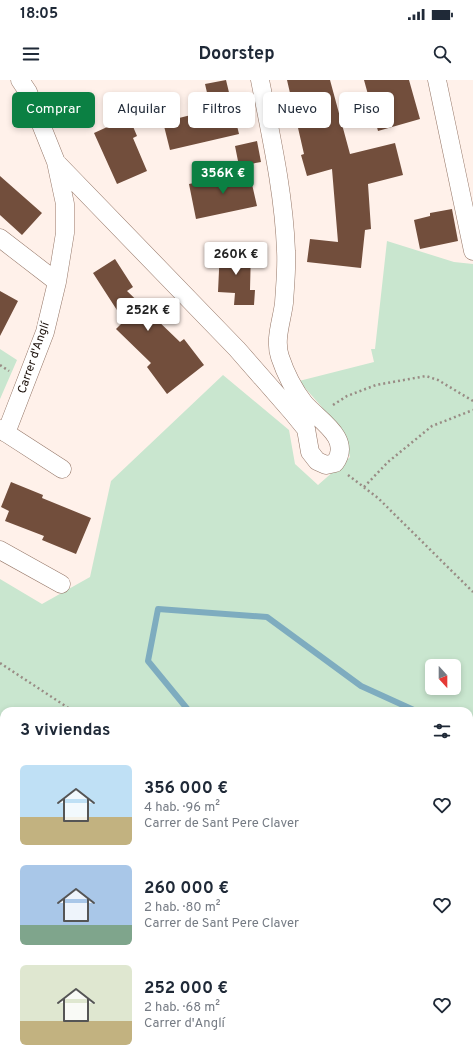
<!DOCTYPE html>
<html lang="es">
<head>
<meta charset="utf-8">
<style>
  :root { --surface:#fff; --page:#f6f6f7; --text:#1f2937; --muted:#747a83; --accent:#0b8043 }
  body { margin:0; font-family:Overpass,sans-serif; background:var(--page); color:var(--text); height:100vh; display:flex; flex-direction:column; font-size:15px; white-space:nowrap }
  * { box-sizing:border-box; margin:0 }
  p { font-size:13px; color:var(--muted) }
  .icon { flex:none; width:22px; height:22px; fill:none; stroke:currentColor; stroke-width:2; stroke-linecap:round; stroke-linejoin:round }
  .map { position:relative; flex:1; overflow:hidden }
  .details { position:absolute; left:0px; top:627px; width:473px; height:356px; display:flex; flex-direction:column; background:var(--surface); border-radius:12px 12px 0 0; box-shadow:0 2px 6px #0003 }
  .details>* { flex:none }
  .top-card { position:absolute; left:12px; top:12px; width:449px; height:36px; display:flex; gap:8px }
  .needle { width:26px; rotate:159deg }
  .buttons { position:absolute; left:425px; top:579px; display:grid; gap:8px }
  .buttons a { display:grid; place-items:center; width:36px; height:36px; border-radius:6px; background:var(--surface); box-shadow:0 2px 6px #0003; font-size:20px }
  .price { position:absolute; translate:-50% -34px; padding:0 9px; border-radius:4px; background:#fff; color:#222; font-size:13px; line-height:26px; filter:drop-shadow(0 1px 2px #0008) }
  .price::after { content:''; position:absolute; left:50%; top:24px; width:12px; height:9px; margin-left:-6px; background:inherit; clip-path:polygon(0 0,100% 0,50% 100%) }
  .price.active { background:var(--accent); color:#fff }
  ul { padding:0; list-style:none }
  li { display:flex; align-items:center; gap:12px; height:100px; padding:0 20px }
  li span { display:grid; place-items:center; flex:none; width:112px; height:80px; border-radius:6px; color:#555 }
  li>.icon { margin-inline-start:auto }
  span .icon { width:48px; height:48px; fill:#fffc; stroke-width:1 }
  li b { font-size:17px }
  h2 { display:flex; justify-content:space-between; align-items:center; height:48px; padding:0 20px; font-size:17px }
  .pill { padding:0 14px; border-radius:6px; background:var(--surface); box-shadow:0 2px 6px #0003; font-size:14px; line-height:36px }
  .pill.active { background:var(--accent); color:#fff }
  .status { display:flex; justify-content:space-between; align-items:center; height:28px; padding:0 20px; background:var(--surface); direction:ltr }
  .status svg { height:11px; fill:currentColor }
  header { display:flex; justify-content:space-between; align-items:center; height:52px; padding:0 20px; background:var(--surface); font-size:18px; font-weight:700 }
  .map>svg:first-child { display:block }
  .green { fill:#c9e6cf; fill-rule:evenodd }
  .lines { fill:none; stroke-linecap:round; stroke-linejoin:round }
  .stream { stroke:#7eacbf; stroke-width:6 }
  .building { fill:#724e3c }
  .lane-casing { stroke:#957768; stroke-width:10 }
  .street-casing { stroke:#957768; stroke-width:19 }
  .path { stroke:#998c85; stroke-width:2.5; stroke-dasharray:2 3; stroke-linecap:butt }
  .lane { stroke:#fff; stroke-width:9 }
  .street { stroke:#fff; stroke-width:18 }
  .labels { text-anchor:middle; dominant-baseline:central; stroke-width:4; stroke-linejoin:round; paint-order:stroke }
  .street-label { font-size:12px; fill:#1c110b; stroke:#fff }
</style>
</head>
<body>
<div class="status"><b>18:05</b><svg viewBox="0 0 49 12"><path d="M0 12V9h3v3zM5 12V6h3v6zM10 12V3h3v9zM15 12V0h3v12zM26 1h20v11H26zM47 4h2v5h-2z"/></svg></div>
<header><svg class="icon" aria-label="menu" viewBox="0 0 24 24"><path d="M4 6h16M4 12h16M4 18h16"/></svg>Doorstep<svg class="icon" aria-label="search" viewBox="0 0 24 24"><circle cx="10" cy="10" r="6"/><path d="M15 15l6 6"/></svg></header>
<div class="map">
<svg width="473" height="983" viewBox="0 0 473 983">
  <rect width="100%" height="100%" fill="#fff1ea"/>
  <path class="green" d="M387,161L454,182L473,184V983H368L366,979H469V631H4V805L0,806V499L42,524L90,497L111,401L223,295L289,350L295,384L318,405L350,377L341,349L299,301L374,282L371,269H375ZM432,586H454V608H432Z
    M0,269L17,280L0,319Z
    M0,863H4V936L0,944Z"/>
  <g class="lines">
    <path class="stream" d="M189,631L148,581L158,529L267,537L361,606L416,631
      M469,676L473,678
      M456,979L459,983"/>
  </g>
  <path class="building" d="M226,0L239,54L170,70L163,42L211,30L205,4Z
    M287,0H330L350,74L395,63L403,95L368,104L371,149L365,150L361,188L307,182L310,159L338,162L332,89L307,96L301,75L304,74Z
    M364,0H409L420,39L378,51Z
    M129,37L137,56L133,58L147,91L117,104L94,53Z
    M257,61L261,82L239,86L235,66Z
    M249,91L257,126L196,139L189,104Z
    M0,96L42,133L22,155L0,135Z
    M452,129L458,161L420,169L414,140L430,136V133Z
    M220,169L251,170L250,210H255L254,225H234L235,213L218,212Z
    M115,179L133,207L127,211L180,262L184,259L204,285L167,314L147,287L151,283L116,249L124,241L93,193Z
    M0,211L18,221L0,256Z
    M11,402L43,415L42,418L91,438L76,474L42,460L44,456L5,441L9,431L1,427Z"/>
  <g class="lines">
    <defs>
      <path id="lane" d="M0,768L4,767"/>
      <path id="street" d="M20,0L28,12L56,82L237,269L293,333L306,349L310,372L317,381L326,385L335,383C353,358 317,339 304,323C294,310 285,292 280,277C274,260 282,240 284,223C285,206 287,188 286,171C284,114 271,56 260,0
        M437,0L473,171
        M0,158L57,202
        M0,349L62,389
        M6,353L45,252L57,202L65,153V124L56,82
        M0,470L61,504"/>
    </defs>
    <use href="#lane" class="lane-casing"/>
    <use href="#street" class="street-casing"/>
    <path class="path" d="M0,285L9,291
      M333,325L347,316L376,305L426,296L438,300L473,321
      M348,395L378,418L473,512
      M364,407L388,382L432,346L473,330
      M0,583L73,631
      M92,983L93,979"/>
    <use href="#lane" class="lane"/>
    <use href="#street" class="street"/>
  </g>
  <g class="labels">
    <g class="street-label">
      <text transform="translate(34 278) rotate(-71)">Carrer d'Anglí</text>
    </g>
  </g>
</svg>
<div class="buttons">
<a><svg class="needle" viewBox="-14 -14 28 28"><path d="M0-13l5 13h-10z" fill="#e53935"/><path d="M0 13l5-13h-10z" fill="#747a83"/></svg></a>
</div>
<b class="price active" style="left:223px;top:115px">356K €</b>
<b class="price" style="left:236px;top:196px">260K €</b>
<b class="price" style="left:148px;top:252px">252K €</b>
<div class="top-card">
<a class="pill active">Comprar</a>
<a class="pill">Alquilar</a>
<a class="pill">Filtros</a>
<a class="pill">Nuevo</a>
<a class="pill">Piso</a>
</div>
<section class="details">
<h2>3 viviendas<svg class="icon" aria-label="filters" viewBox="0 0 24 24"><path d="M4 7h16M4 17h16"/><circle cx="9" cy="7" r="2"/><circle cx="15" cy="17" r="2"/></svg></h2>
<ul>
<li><span style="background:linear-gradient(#bfe0f5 65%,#c2b280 0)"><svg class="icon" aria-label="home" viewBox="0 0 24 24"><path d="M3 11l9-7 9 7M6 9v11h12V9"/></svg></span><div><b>356 000 €</b><p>4 hab. · 96 m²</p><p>Carrer de Sant Pere Claver</p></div><svg class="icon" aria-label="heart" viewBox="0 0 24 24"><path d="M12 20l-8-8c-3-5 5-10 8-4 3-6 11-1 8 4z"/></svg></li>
<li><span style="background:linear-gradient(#a9c7e8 75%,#7fa58c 0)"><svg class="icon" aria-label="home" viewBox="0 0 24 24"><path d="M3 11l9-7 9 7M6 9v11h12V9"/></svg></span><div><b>260 000 €</b><p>2 hab. · 80 m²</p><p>Carrer de Sant Pere Claver</p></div><svg class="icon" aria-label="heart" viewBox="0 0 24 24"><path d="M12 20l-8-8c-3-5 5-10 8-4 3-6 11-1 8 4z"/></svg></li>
<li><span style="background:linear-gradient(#dfe7d0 70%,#c2b280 0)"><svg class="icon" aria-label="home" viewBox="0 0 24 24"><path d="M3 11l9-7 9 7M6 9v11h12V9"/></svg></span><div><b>252 000 €</b><p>2 hab. · 68 m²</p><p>Carrer d'Anglí</p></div><svg class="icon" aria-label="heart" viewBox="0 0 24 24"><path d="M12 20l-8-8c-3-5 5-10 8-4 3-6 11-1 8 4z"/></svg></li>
</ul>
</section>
</div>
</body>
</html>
